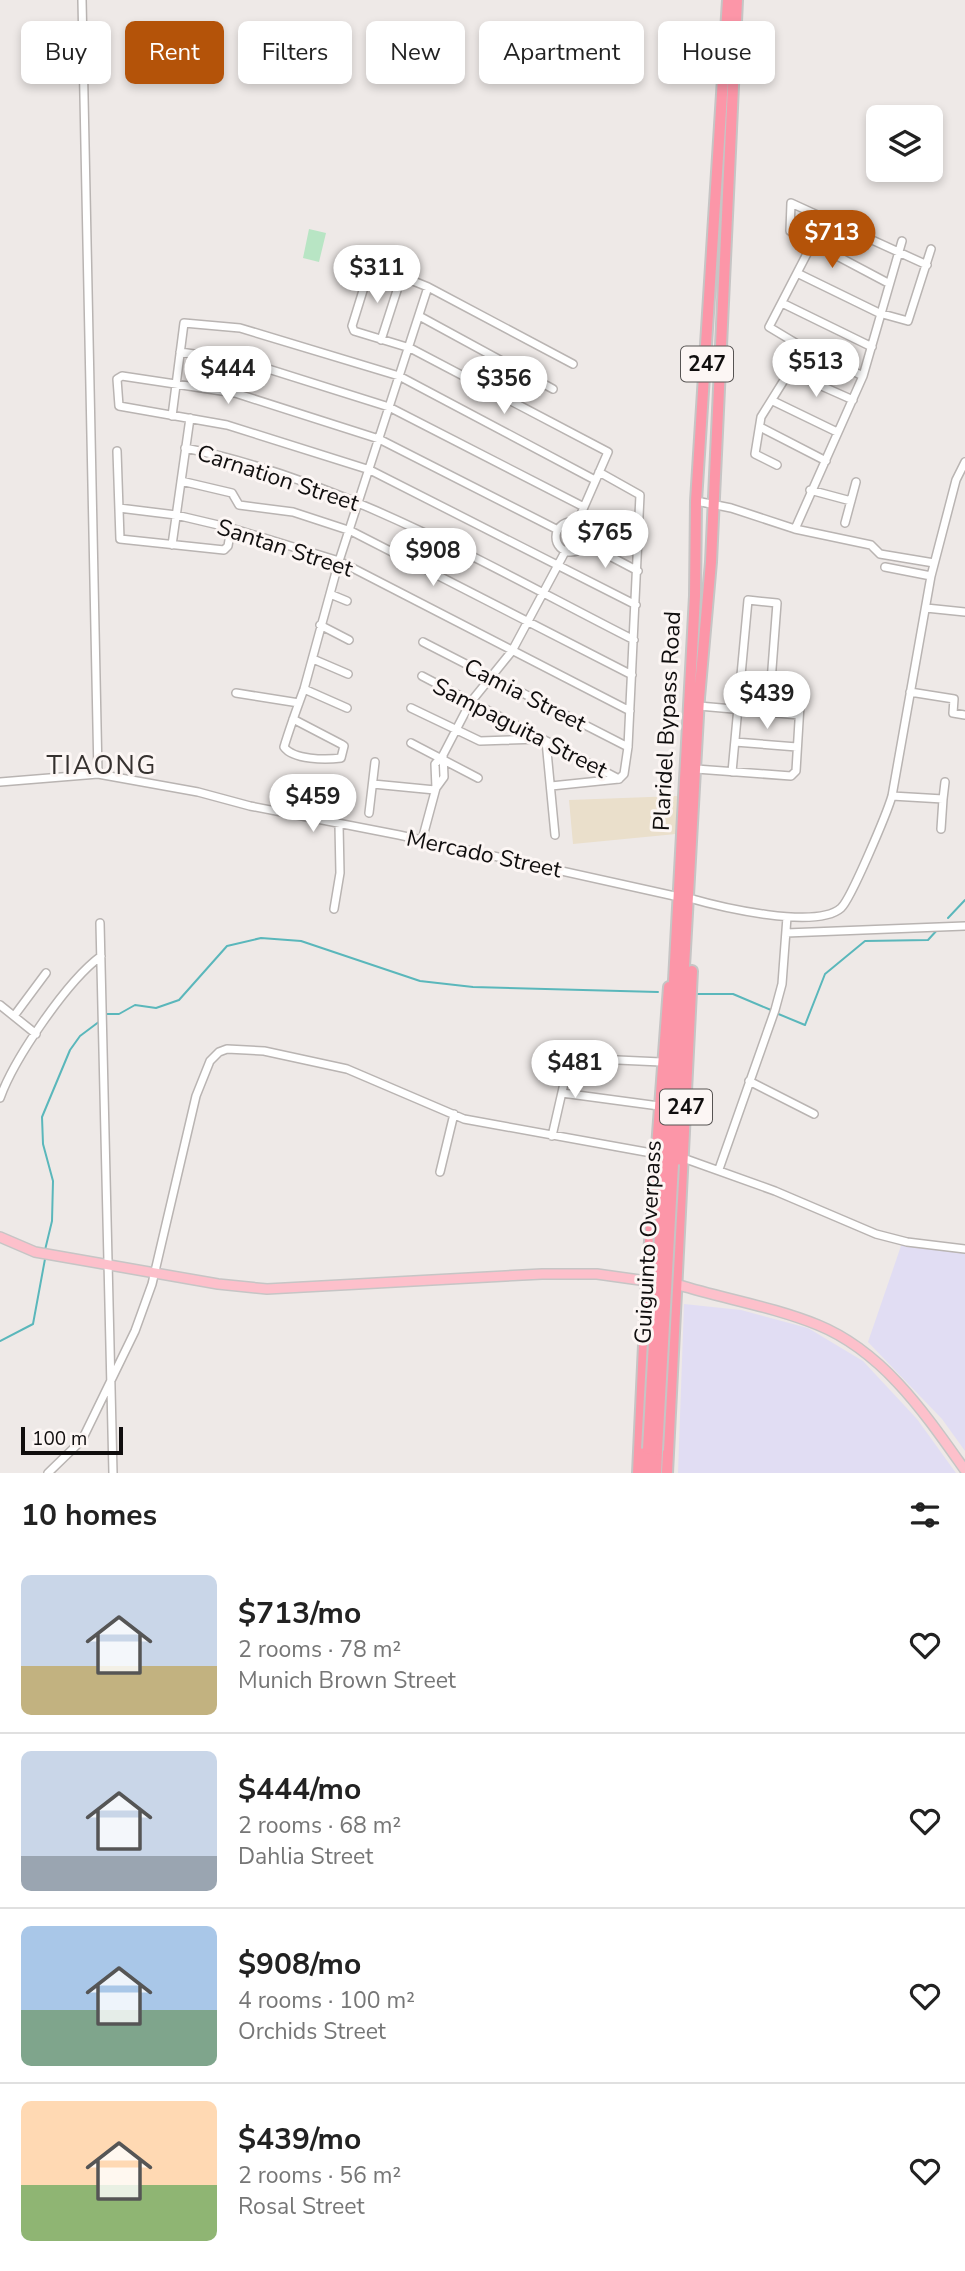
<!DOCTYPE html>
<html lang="en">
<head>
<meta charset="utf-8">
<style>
  :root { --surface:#fff; --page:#f6f6f6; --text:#222; --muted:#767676; --line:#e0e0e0; --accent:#b45309 }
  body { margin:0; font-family:"Nunito Sans",sans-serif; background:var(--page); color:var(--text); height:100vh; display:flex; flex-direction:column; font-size:26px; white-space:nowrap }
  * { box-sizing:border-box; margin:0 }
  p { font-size:23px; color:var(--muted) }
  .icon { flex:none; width:38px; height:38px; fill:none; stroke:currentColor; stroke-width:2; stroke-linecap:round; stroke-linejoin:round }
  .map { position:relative; height:1473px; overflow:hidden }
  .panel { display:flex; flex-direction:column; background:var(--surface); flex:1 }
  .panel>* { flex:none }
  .banner { position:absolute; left:21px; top:21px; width:924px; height:63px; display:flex; gap:14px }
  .buttons { position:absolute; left:866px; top:105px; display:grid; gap:14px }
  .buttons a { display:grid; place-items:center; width:77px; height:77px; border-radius:10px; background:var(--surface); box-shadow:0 4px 10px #0003; font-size:35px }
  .scale { position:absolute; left:21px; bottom:18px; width:102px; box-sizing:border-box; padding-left:7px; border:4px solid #100e0e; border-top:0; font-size:19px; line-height:24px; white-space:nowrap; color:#100e0e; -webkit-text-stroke:5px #fcf6f4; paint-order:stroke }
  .price { position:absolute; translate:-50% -60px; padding:0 16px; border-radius:24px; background:#fff; color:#222; font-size:23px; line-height:46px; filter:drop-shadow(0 2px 4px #0008) }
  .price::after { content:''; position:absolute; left:50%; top:42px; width:21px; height:16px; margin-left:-10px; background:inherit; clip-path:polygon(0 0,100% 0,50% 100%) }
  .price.current { background:var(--accent); color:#fff }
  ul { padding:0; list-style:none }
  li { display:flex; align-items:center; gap:21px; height:175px; padding:0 21px }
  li+li { border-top:2px solid var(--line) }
  li span { display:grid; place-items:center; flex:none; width:196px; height:140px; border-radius:10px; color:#555 }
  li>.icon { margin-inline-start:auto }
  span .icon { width:84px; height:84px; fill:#fffc; stroke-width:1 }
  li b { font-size:30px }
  h2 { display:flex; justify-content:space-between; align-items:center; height:84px; padding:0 21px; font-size:30px }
  .tag { padding:0 24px; border-radius:10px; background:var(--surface); box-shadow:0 4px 10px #0003; font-size:24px; line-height:63px }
  .tag.current { background:var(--accent); color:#fff }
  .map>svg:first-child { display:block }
  .commercial { fill:#eadfcb }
  .industrial { fill:#e1ddf3 }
  .green { fill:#b8e5c4 }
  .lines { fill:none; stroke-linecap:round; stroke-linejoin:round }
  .stream { stroke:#5ab7bb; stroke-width:2 }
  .minor-casing { stroke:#b9b4b2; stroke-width:10 }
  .major-casing { stroke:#c6c5c5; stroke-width:12 }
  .highway-casing { stroke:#c6c5c5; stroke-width:14 }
  .minor { stroke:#fff; stroke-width:7 }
  .major { stroke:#fdc0cb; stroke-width:9 }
  .highway { stroke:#fc96a8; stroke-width:10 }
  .highway-bridge-casing { stroke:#c6c5c5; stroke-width:14; stroke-linecap:butt }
  .highway-bridge { stroke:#fc96a8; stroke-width:10 }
  .labels { text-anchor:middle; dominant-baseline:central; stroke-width:6; stroke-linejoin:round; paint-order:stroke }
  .shield { fill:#fcf6f4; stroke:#575453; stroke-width:2 }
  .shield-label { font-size:21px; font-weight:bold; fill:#100e0e }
  .street-label { font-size:23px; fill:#100e0e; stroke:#fcf6f4 }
  .quarter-label { font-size:26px; letter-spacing:2px; fill:#35312f; stroke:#fcf6f4 }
</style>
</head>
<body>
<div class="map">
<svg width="965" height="1473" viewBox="0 0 965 1473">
  <rect width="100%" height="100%" fill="#eee9e7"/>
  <path class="commercial" d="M677,796L676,834L573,844L569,800Z"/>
  <path class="industrial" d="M902,1243L965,1253V1451L942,1419L868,1342Z
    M684,1304L741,1310L808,1328L863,1361L917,1419L956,1473H678Z"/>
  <path class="green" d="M309,229L326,233L319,262L303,258Z
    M618,521H636L634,554L617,553Z"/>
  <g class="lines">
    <path class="stream" d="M948,918L965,900
      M696,994H733L771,1010
      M776,1013L805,1025L825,974L865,941L928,940L938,929
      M106,1014H119L135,1005L156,1008L179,1000L227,946L261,938L301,941L420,981L473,987L658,992
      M45,1250L52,1221L53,1181L43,1144L42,1117L70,1050L80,1036L100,1021
      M0,1341L33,1324L45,1259"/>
    <defs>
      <path id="minor" d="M82,0L98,774
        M812,244L769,327L804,348L863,376
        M797,273L879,313L908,321L931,249
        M888,283L790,231L791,203L927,265
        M782,303L872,347
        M421,317L553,389
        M381,340L401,278
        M180,352L243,361L389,407L584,507
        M573,364L428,287L376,266L370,268L352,326L354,331L410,348L608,452L577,523
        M790,372L853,400
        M773,401L837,432
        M172,416L184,323L240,328L399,376L595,480
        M760,427L826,461
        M185,448C345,480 490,567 634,640
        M117,451L120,539L224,550L228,546L231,528
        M777,465L755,454L761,417L804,348
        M599,472L640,495L628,747L624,774L619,779
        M181,481L232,493L239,505L293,512L351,531L632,675
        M810,490L851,501
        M696,501L731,508L795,529L863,376L902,241
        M119,508L176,515L231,528L339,561L630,711
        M556 537a15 15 0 1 1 30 0a15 15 0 1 1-30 0Z
        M845,523L856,482
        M795,529L871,545L880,554L934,563
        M558,530L379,439L235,393L122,376L117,379L119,406L227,425L370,470L636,605
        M585,543L638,571
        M172,545L190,418
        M885,567L931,576
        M330,594L347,601
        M926,608L965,612
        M320,625L349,640
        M423,642L628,747
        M313,659L348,674
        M422,676L619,779
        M304,689L347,708
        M910,692L954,699L953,713L965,715
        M236,693L299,703
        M699,706L799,715
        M411,708L480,741L541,739
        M293,719L341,744L344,746L341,758C326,760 293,760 284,747C290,727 297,708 304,689L339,561L428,287
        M546,741L555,835
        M735,742L797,747
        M411,743L478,778
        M696,769L791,776L796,771L801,688L797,684L740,680
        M732,772L748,600L777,603L771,682
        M0,782L98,774L198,792L250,806L399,835L679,897
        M373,784L435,790
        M551,786L619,779
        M436,788L435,764L443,755L470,703L512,651L566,550
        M892,796L943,799L945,782
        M369,813L375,762
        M941,829L943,799
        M422,840L436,788L444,777L443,755
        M689,898C720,907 816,930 841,908C851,899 887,813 892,796L931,576L956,480L965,462
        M334,909L340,873L339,825
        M100,923L113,1473
        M786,933L965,926
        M0,1005L36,1034
        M14,1016L46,973
        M596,1059L661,1062
        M749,1081L814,1114
        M562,1093L659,1106
        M0,1098C14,1059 67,981 101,956
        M552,1136L565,1079L564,1052L570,1050
        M683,1158L775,1191L876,1234L907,1242L965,1249
        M719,1169L775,1010L782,984L787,917
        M440,1172L454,1114
        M48,1473L82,1440L135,1331L152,1284L196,1096L210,1061L219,1052L227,1049L264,1051L347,1069L464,1119L657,1154"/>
      <path id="major" d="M0,1237L35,1252L218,1284L267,1289L542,1274H597L647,1281
        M679,1285C725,1299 774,1307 818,1325C884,1352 926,1415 965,1470"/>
      <path id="highway" d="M664,1164L695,596L696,501L728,0
        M673,1164L699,698L711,562L737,0
        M638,1473L647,1281L669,987
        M647,1473L648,1449
        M656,1473L657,1450
        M667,1473L692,971"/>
    </defs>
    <use href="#minor" class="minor-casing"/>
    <use href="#major" class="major-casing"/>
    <use href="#highway" class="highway-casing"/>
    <use href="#minor" class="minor"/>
    <use href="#major" class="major"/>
    <use href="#highway" class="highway"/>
    <defs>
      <path id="highway-bridge" d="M648,1449L664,1164
        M657,1450L673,1164"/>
    </defs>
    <use href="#highway-bridge" class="highway-bridge-casing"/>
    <use href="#highway-bridge" class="highway-bridge"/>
  </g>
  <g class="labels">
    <g class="shield">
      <rect x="681" y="346.5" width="52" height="35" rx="5"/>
      <rect x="660" y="1089.5" width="52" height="35" rx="5"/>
    </g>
    <g class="shield-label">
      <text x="707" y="364">247</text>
      <text x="686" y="1107">247</text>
    </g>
    <g class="street-label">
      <text transform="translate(278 478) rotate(18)">Carnation Street</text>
      <text transform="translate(285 548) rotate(18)">Santan Street</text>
      <text transform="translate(525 695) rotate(27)">Camia Street</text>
      <text transform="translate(667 721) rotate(-87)">Plaridel Bypass Road</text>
      <text transform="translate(520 728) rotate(27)">Sampaguita Street</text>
      <text transform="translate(484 854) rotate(12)">Mercado Street</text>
      <text transform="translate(648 1242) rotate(-87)">Guiguinto Overpass</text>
    </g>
    <g class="quarter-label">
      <text x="102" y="765">TIAONG</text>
    </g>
  </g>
</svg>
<div class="buttons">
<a><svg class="icon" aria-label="layers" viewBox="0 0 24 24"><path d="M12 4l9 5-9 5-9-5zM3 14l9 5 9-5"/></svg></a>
</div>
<div class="scale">100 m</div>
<b class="price current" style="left:832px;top:270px">$713</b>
<b class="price" style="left:377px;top:305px">$311</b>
<b class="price" style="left:816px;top:399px">$513</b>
<b class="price" style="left:228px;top:406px">$444</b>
<b class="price" style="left:504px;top:416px">$356</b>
<b class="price" style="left:605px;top:570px">$765</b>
<b class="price" style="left:433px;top:588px">$908</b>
<b class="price" style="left:767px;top:731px">$439</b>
<b class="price" style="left:313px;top:834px">$459</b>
<b class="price" style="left:575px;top:1100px">$481</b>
<div class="banner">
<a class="tag">Buy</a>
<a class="tag current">Rent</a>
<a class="tag">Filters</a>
<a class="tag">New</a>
<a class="tag">Apartment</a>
<a class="tag">House</a>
</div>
</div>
<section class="panel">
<h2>10 homes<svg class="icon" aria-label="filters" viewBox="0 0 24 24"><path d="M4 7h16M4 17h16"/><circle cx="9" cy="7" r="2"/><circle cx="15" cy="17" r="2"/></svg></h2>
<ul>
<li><span style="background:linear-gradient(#c9d6e8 65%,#c2b280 0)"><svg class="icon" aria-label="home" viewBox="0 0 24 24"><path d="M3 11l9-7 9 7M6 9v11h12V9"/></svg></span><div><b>$713/mo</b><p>2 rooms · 78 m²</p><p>Munich Brown Street</p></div><svg class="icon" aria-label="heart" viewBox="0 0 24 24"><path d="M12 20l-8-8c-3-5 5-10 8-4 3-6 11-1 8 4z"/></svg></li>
<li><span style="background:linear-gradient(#c9d6e8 75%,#9aa5b1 0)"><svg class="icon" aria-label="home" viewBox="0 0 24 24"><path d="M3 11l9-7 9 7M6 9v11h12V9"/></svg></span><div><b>$444/mo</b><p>2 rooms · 68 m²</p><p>Dahlia Street</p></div><svg class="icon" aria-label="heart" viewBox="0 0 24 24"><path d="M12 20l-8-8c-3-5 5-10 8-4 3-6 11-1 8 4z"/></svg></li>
<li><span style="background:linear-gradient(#a9c7e8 60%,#7fa58c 0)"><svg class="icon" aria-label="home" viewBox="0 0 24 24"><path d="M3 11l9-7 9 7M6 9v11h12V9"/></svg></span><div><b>$908/mo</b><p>4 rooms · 100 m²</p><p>Orchids Street</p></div><svg class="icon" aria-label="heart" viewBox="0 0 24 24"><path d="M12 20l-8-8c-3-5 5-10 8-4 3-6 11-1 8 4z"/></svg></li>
<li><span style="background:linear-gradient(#ffd9b3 60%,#8fb573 0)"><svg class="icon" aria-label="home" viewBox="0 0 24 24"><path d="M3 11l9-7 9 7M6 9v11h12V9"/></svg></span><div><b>$439/mo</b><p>2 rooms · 56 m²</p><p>Rosal Street</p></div><svg class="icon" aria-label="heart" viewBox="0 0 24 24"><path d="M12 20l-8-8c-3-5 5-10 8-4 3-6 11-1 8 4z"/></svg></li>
</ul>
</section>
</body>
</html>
